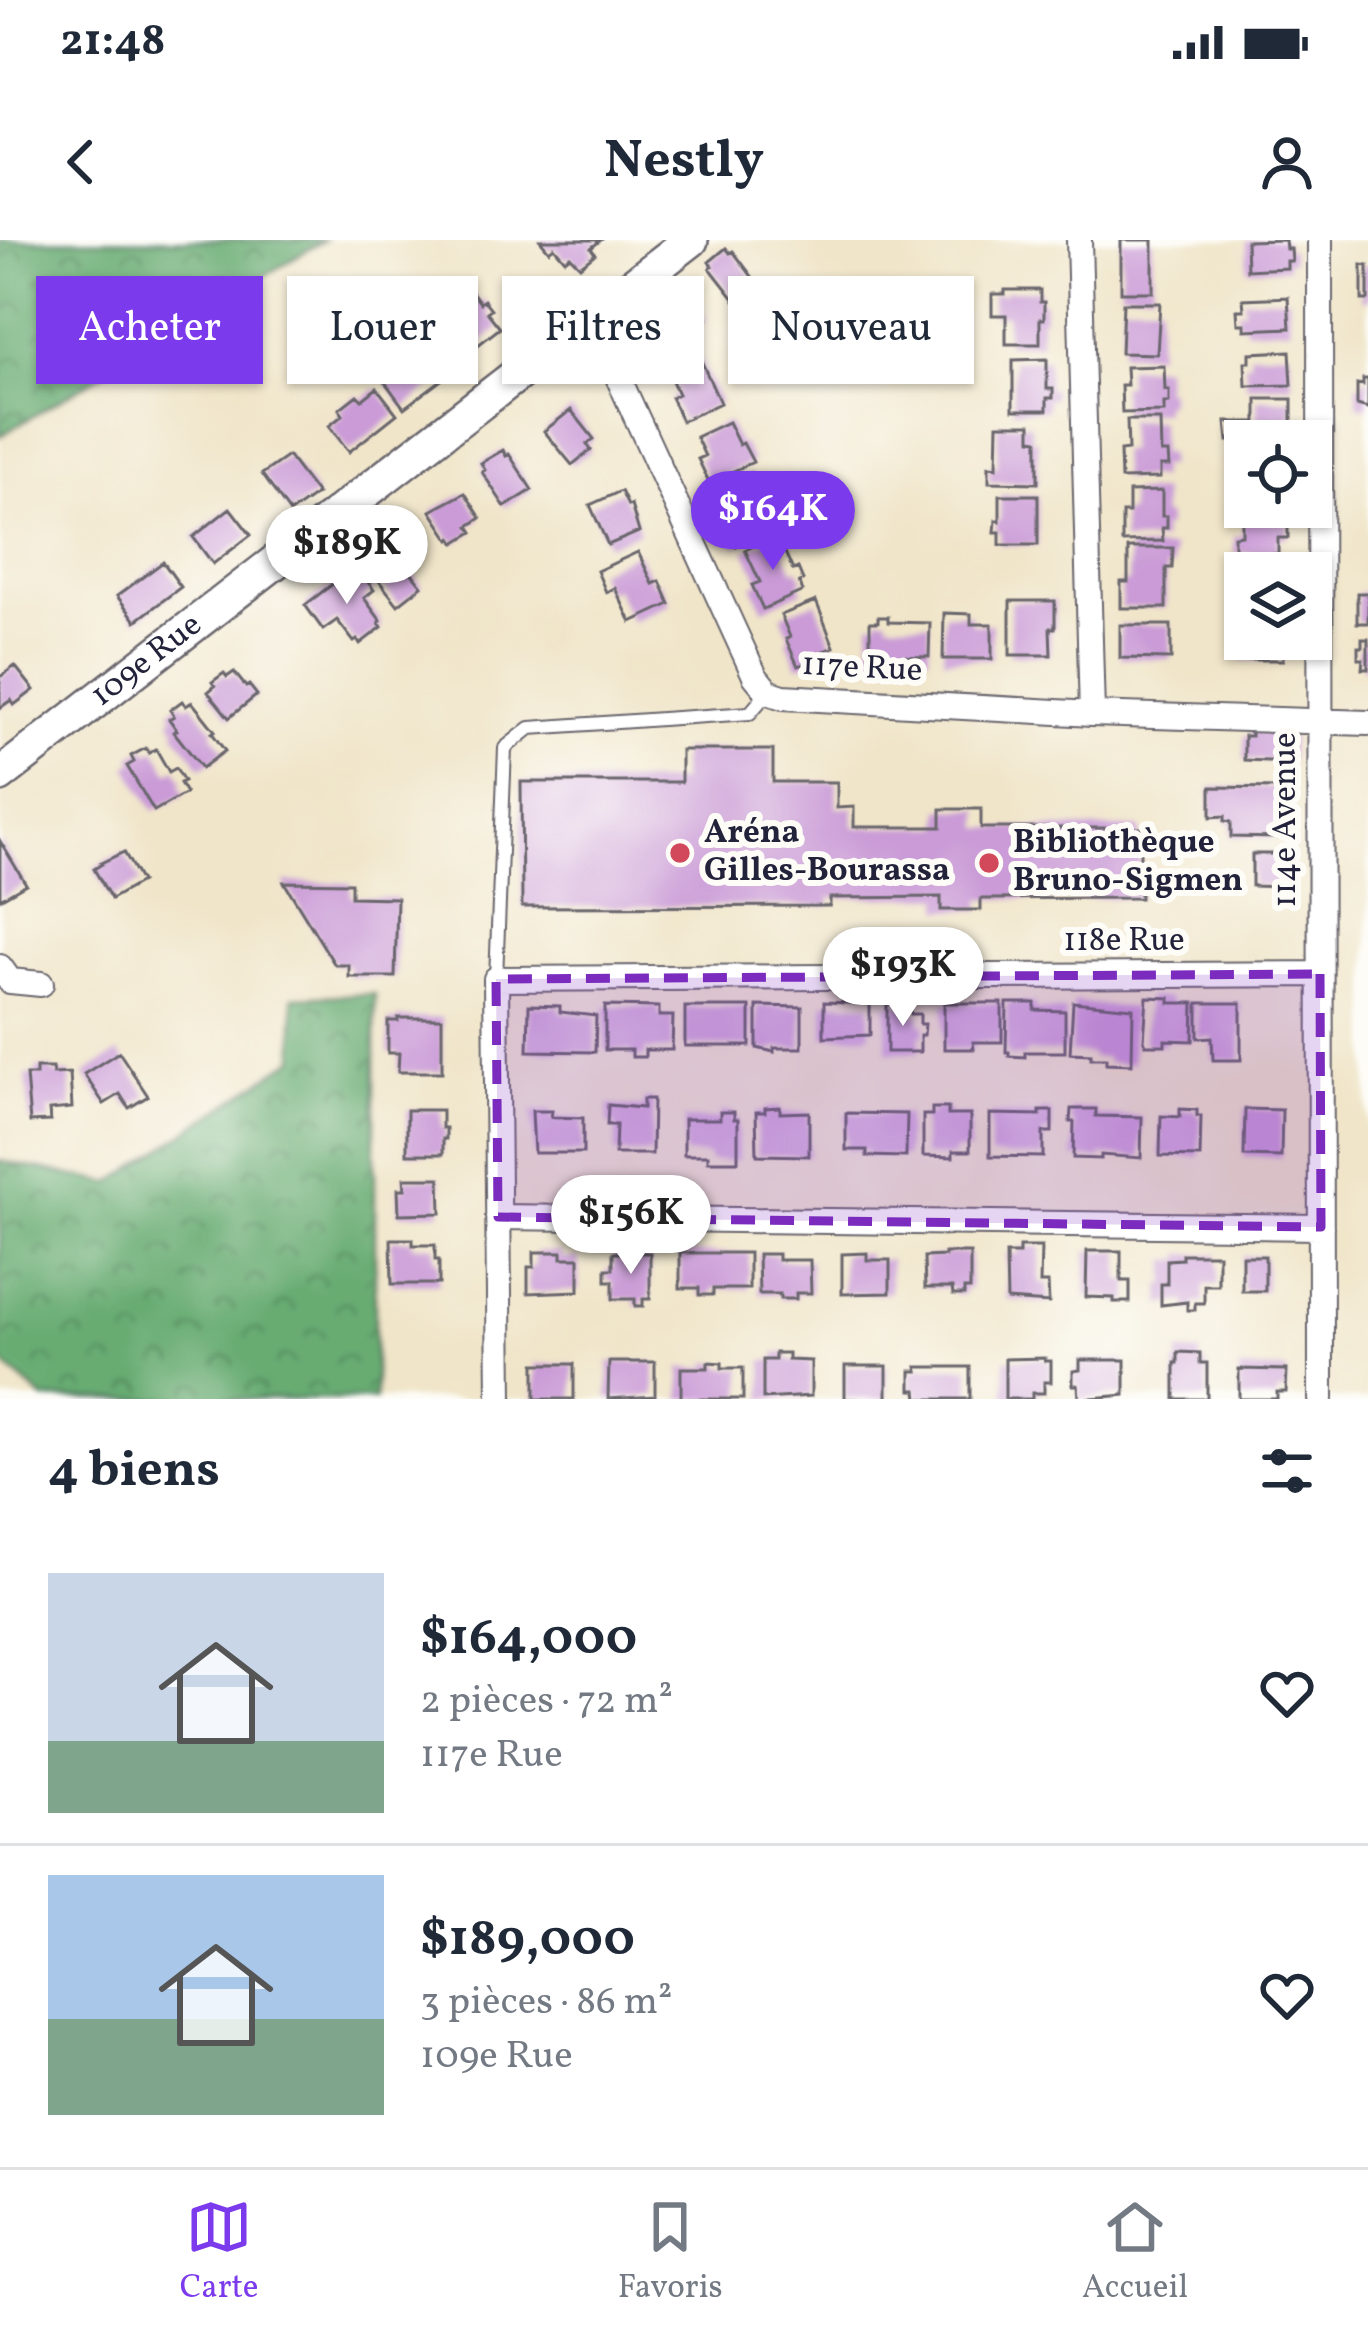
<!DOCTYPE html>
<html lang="fr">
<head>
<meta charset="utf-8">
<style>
  :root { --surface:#fff; --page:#f2f2f3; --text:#1f2937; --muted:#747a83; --line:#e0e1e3; --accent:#7c3aed }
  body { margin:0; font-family:Vollkorn,serif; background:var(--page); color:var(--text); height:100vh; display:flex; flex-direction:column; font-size:45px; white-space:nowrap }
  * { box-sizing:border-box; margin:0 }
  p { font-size:39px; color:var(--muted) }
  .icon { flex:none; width:66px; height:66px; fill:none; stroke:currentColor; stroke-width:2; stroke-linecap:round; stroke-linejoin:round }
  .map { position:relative; height:1159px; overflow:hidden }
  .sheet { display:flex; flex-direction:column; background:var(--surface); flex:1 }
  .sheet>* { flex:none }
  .guide { position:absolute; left:36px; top:36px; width:1296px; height:108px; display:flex; gap:24px }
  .tools { position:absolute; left:1224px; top:180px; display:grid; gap:24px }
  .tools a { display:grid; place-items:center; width:108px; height:108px; border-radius:0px; background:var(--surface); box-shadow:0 3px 9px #0004; font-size:60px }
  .price { position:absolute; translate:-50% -102px; padding:0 27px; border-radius:42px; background:#fff; color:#222; font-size:39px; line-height:78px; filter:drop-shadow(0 3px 6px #0008) }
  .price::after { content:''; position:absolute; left:50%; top:72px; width:36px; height:27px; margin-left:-18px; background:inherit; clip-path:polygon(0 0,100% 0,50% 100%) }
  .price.current { background:var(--accent); color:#fff }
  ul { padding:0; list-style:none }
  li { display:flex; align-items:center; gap:36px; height:300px; padding:0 48px }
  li+li { border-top:3px solid var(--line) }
  li span { display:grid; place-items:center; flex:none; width:336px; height:240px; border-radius:0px; color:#555 }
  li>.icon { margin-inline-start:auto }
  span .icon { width:144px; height:144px; fill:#fffc; stroke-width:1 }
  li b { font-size:51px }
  h2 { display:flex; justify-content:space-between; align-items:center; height:144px; padding:0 48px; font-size:51px }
  .pill { padding:0 42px; border-radius:0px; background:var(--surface); box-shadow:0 3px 9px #0004; font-size:42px; line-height:108px }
  .pill.current { background:var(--accent); color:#fff }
  .status { display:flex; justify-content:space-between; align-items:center; height:84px; padding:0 60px; background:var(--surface); direction:ltr }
  .status svg { height:33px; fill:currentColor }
  header { display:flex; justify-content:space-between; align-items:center; height:156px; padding:0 48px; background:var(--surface); font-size:54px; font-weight:700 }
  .tabs { display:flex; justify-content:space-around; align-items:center; height:168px; border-top:3px solid var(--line); background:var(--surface); font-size:33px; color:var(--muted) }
  .tabs a { display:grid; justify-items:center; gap:6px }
  .tabs .current { color:var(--accent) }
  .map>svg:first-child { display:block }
  .forest { fill:url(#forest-crowns); stroke:#456756; stroke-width:3 }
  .building { fill:#ca9bd7 }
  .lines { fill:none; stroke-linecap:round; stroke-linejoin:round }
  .service-casing { stroke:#6a666d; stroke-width:16 }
  .minor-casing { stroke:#6a666d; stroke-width:28 }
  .tertiary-casing { stroke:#6a666d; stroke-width:38 }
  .service { stroke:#fff; stroke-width:12 }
  .minor { stroke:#fff; stroke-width:24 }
  .tertiary { stroke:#fff; stroke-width:33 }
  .marked { fill:#7b2cbf; fill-opacity:0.2; stroke:#7b2cbf; stroke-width:9; stroke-dasharray:24 15; stroke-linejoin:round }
  .poi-dot { fill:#d1495b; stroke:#fdfcf7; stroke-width:4.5 }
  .labels { text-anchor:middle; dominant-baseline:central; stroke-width:12; stroke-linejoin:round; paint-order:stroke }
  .street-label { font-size:33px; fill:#22223b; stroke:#fdfcf7 }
  .poi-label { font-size:33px; font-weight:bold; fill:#22223b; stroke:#fdfcf7; text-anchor:start }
</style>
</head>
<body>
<div class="status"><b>21:48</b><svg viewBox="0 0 49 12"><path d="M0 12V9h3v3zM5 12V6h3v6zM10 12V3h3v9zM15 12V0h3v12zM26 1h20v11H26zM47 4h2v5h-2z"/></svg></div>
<header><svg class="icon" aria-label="back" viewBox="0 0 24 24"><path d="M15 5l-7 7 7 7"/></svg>Nestly<svg class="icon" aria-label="person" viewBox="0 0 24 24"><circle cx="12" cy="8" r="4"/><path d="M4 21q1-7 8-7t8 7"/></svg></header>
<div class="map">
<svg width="1368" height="1159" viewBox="0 0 1368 1159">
  <defs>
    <pattern id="forest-crowns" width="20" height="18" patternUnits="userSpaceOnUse" patternTransform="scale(3)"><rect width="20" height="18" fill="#68ac72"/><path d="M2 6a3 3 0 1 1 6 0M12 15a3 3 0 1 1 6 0" fill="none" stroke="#558c5f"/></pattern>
  </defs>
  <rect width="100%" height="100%" fill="#fdfcf7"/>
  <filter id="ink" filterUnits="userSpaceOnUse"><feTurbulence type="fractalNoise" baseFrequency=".00833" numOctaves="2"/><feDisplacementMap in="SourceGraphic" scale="24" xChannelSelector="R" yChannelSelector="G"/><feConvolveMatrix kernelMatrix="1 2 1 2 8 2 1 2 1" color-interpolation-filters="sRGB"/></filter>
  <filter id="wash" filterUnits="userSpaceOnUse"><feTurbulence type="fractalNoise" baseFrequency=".004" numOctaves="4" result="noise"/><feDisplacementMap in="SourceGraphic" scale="48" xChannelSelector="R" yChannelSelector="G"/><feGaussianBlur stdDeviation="2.7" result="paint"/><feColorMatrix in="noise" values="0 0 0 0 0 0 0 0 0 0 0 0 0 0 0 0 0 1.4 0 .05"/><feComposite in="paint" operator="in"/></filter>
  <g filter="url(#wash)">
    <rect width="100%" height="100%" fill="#f0e5c9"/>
    <path class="forest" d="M0,0H324L0,196Z
      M375,754V1159H44L0,1121V921L111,943L295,818L293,757Z"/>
    <g id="blocks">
      <path class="building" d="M540,0H601L591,8L595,14L580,26L570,16L565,20L554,7L549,11Z
        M1121,0H1153V52H1121Z
        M1285,0L1286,9H1291L1292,21H1287V28L1247,30L1246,1Z
        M726,8L730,13L733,11L760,47L738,64L710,28L712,26L709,22Z
        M1362,25L1368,26V60H1362Z
        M1005,50H1040V62H1044V79H1040V104H1006V75H992V54H1005Z
        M472,52L480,63L484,60L491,69L487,72L500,88L473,109L445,73Z
        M687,55L707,79L680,103L683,106L672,115L670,112L663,118L635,85L656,68L661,74Z
        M1288,57L1290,88L1245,90V84H1238L1237,70H1244L1243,59Z
        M1123,63H1160L1157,114L1121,113Z
        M442,94L464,123L404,168L382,138Z
        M695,107L720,163L682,181L671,157L678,154L663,121Z
        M1290,111L1292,145L1246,146L1245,122H1250V113Z
        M1047,119V149H1053V158H1047V170H1013V120Z
        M1164,126L1165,150H1169V163H1164V172L1122,173L1121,145H1127L1126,127Z
        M1363,139H1368V168L1357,165V144L1363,145Z
        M377,148L397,174L349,212L329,186L343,175L339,169L357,155L362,160Z
        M1257,159H1292V201H1228L1226,182H1257Z
        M571,170L594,199L587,204L591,210L572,225L544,191Z
        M1127,180H1160L1161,213H1168L1169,226H1160V238L1121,239L1120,211L1128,210Z
        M728,182L739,205L743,203L753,222L709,242L698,219L705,216L696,197Z
        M998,184H1031V199L1038,200V243L989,242V226L997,227Z
        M503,210L506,216L509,214L532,250L505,267L482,232L485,230L481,223Z
        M288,216L317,254L290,273L262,234Z
        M1239,219H1245V249H1239Z
        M751,233L767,268L775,264L782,279L772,283L775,289L736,307L725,283L732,280L717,248Z
        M621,251L628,266L631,265L639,292L608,305L590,265Z
        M1162,251V276H1167V288H1162L1163,301L1122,302V273H1129V252Z
        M465,253L481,278L469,286L473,292L455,303L452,298L450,300L431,271Z
        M1000,255H1038V305H1000V292H995L996,280L1000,281Z
        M230,268L251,295L213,324L193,297Z
        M1288,271V298H1278V314L1234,313V296L1242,295V272Z
        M777,295L793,330L798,328L803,340L799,342L803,351L763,369L752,345L760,342L745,310Z
        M1128,308H1173L1172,328H1166V368H1121V342H1128Z
        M638,312L653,344L660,341L670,364L631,382L615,348L606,352L597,331Z
        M399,317L422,346L398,365L375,336L381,331L377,326L388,318L391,323Z
        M163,322L181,347L136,381L117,356Z
        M1287,323V333H1261V324Z
        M356,326L374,350L364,358L381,381L379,383L382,387L360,404L357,400L354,402L337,380L323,390L305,365Z
        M1357,353H1368V383H1357Z
        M816,361L834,407L813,415L815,420L798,426L786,399L790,397L781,375Z
        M1010,361H1055V388H1050L1051,415H1010Z
        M944,373L971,374V384H992V419H943Z
        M878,377H888V382L930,383L929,417L895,416V424H870V382H878Z
        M1234,381H1245V399H1283V420H1240L1239,389H1234Z
        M1120,385H1171V419L1120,418Z
        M1362,399H1368V429H1362L1363,419H1358V407H1362Z
        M15,426L34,450L14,465L11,460L0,468V437Z
        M234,432L246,447L249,445L257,455L229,478L208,452L215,446L212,442L224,433L227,437Z
        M182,461L186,466L192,462L215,491L212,493L225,511L202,528L174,492L177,490L169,479L174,476L170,470Z
        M1251,490H1292L1291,522L1244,520V496H1251Z
        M146,508L149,513L156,509L169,532L176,528L184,541L180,543L186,553L154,571L127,526L134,522L131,516Z
        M681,510H773V542H837V568L854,567V587H941V569H981V588H1140V658L981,659V670H941V657L830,658V666L522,667L521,542H681Z
        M1211,547L1279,548L1278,598L1231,597V582L1225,581V576L1211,577Z
        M0,601L26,644L0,659Z
        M124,612L141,642L111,659L94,629L102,624L101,623Z
        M1252,614H1289V647L1252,646Z
        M284,642L351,643V657L397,658L395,737H349V725H335Z
        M1147,757L1170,758V763H1194L1193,801L1165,800V805H1146L1144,800Z
        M824,762L870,764V795L824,797Z
        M1073,762L1133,768L1132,824L1106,823V818H1091V814L1070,813Z
        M944,763H1002V802H973L974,809H944Z
        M1007,763H1035V770L1065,771V812H1025V817L1009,816V812H1006Z
        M1198,763H1241V820H1213L1212,797L1198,798Z
        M887,764H908L911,774H920V784H925L924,795H920V812H887Z
        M529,765L560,766V772L596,776L595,812L528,811Z
        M605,766L659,767V776H673L672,810H645V817H632V810H605Z
        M757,766L802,767V808H774V812L757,808Z
        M685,767H750V806H685Z
        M398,778H442V832H398L399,813H388V781H398Z
        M119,812L148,856L129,868L120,854L104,864L84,834Z
        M36,828H52L53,834L70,833L72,868L49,870L50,881L30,882L26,835H36Z
        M643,859H653L652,914H615L616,885H607L608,865L643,868Z
        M780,867V873L809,872V916L757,915L756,872H765V868Z
        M932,868H948V875H970V911H953V917L923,916V875H932Z
        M1071,869H1096V876L1142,877L1141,918L1101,915V919L1073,918L1074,882H1070Z
        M1180,869L1197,870V876H1201L1200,917L1160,916L1161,876L1180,877Z
        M1245,869L1282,870L1281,917L1244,916Z
        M407,870H442V888H446V899H443V914H407Z
        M532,871H552L551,877L583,878V913H534Z
        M1040,871H1052V892H1043V917L990,916V874L1040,875Z
        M720,872H734V879H738V921H708V915H684V879H720Z
        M846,873L907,874L906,917L867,916V910H846Z
        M404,938H440L441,973L399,974L398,949H405Z
        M391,999H413V1005H435V1020H439V1044H392Z
        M1019,1007H1041L1040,1043H1048L1049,1063L1007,1060L1006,1014H1019Z
        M1087,1011H1121V1041H1130V1062H1114V1058L1086,1057Z
        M534,1012H562V1018H579V1051L528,1053V1027H534Z
        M613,1013H650V1059H643V1066H635V1059H613V1041H606V1029H613Z
        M680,1013H749V1049H713V1055H699V1048H680Z
        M867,1013V1020H890V1053L842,1054V1014Z
        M945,1013H970V1049H964V1055H953L952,1048H925L924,1017L945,1016Z
        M758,1014H778V1020H810L811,1053H796V1059H780V1054H759Z
        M1182,1014H1218V1045H1204V1063H1195V1070H1187V1062L1161,1065V1044H1167V1020L1182,1019Z
        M1242,1016H1265V1051H1242Z
        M1178,1112L1200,1113V1123H1207V1159H1175V1123H1178Z
        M775,1113H788V1120L811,1121V1156L763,1159V1120H775Z
        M1045,1118V1121H1051V1142H1044V1153H1032V1159H1005V1119Z
        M1080,1120H1125V1155L1079,1159L1078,1145H1073V1131L1080,1130Z
        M609,1122H655V1156L608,1159Z
        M708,1122L722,1123V1128H743V1159H681V1128H708Z
        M535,1124H574V1159H535Z
        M845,1126H887V1159H845Z
        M917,1127H970V1159H918L917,1150H911V1131H918Z
        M1239,1129L1287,1130L1286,1152H1277V1159H1239Z"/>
    </g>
  </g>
  <g filter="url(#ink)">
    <use href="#blocks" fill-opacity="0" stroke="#6a666d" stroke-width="3"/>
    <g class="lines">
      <defs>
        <path id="service" d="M496,739L505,508L530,488L750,473L768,452"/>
        <path id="minor" d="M1079,0L1092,474
          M1320,0L1321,1159
          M591,78L755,436L768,452L783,457L1092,474L1368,483
          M0,727L10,741L41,744
          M498,977L1321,987
          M500,1159L496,739L1320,734"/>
        <g id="tertiary">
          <path id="s1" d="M0,535L691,0"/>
        </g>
      </defs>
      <use href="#service" class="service-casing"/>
      <use href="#minor" class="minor-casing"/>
      <use href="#tertiary" class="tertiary-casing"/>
      <use href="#service" class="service"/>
      <use href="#minor" class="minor"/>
      <use href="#tertiary" class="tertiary"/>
    </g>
  </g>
  <path class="marked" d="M1320,734L1321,987L498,977L496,739Z"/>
  <g class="poi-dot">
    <circle cx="680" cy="613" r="12"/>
    <circle cx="989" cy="623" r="12"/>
  </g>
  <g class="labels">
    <g class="street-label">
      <text stroke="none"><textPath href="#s1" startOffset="186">109e Rue</textPath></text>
      <text transform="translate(862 429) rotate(3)">117e Rue</text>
      <text transform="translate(1287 580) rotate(-90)">114e Avenue</text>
      <text x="1124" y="702">118e Rue</text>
    </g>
    <g class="poi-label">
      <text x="704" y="594">Aréna<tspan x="704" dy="38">Gilles-Bourassa</tspan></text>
      <text x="1013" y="604">Bibliothèque<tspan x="1013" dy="38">Bruno-Sigmen</tspan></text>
    </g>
  </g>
</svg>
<div class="tools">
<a><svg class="icon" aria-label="locate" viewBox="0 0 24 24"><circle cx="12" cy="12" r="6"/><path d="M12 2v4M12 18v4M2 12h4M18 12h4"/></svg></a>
<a><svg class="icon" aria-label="layers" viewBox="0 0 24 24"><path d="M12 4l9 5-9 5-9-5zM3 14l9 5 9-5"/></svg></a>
</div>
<b class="price current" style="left:773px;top:333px">$164K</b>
<b class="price" style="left:347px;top:367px">$189K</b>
<b class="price" style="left:903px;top:789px">$193K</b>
<b class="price" style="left:631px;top:1037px">$156K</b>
<div class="guide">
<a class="pill current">Acheter</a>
<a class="pill">Louer</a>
<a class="pill">Filtres</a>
<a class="pill">Nouveau</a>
</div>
</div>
<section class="sheet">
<h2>4 biens<svg class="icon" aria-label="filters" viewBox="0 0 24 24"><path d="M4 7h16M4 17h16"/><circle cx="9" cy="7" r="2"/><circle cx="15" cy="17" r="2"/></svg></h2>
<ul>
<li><span style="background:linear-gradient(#c9d6e8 70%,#7fa58c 0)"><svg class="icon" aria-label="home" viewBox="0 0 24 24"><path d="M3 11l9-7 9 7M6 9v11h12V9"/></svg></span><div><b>$164,000</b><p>2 pièces · 72 m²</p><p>117e Rue</p></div><svg class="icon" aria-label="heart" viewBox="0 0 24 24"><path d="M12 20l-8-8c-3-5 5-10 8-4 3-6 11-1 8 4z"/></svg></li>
<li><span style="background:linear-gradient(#a9c7e8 60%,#7fa58c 0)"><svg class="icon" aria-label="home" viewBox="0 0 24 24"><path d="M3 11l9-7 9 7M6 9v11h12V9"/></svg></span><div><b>$189,000</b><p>3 pièces · 86 m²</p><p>109e Rue</p></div><svg class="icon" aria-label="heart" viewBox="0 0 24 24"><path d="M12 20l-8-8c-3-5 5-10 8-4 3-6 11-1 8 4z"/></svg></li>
</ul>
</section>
<nav class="tabs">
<a class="current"><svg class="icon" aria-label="map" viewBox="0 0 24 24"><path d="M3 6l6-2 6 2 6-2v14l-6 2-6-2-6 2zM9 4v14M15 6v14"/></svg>Carte</a>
<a><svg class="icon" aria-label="saved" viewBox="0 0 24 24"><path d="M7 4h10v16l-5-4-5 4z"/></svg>Favoris</a>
<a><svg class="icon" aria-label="home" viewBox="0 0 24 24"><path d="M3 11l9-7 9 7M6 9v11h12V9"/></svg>Accueil</a>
</nav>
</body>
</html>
